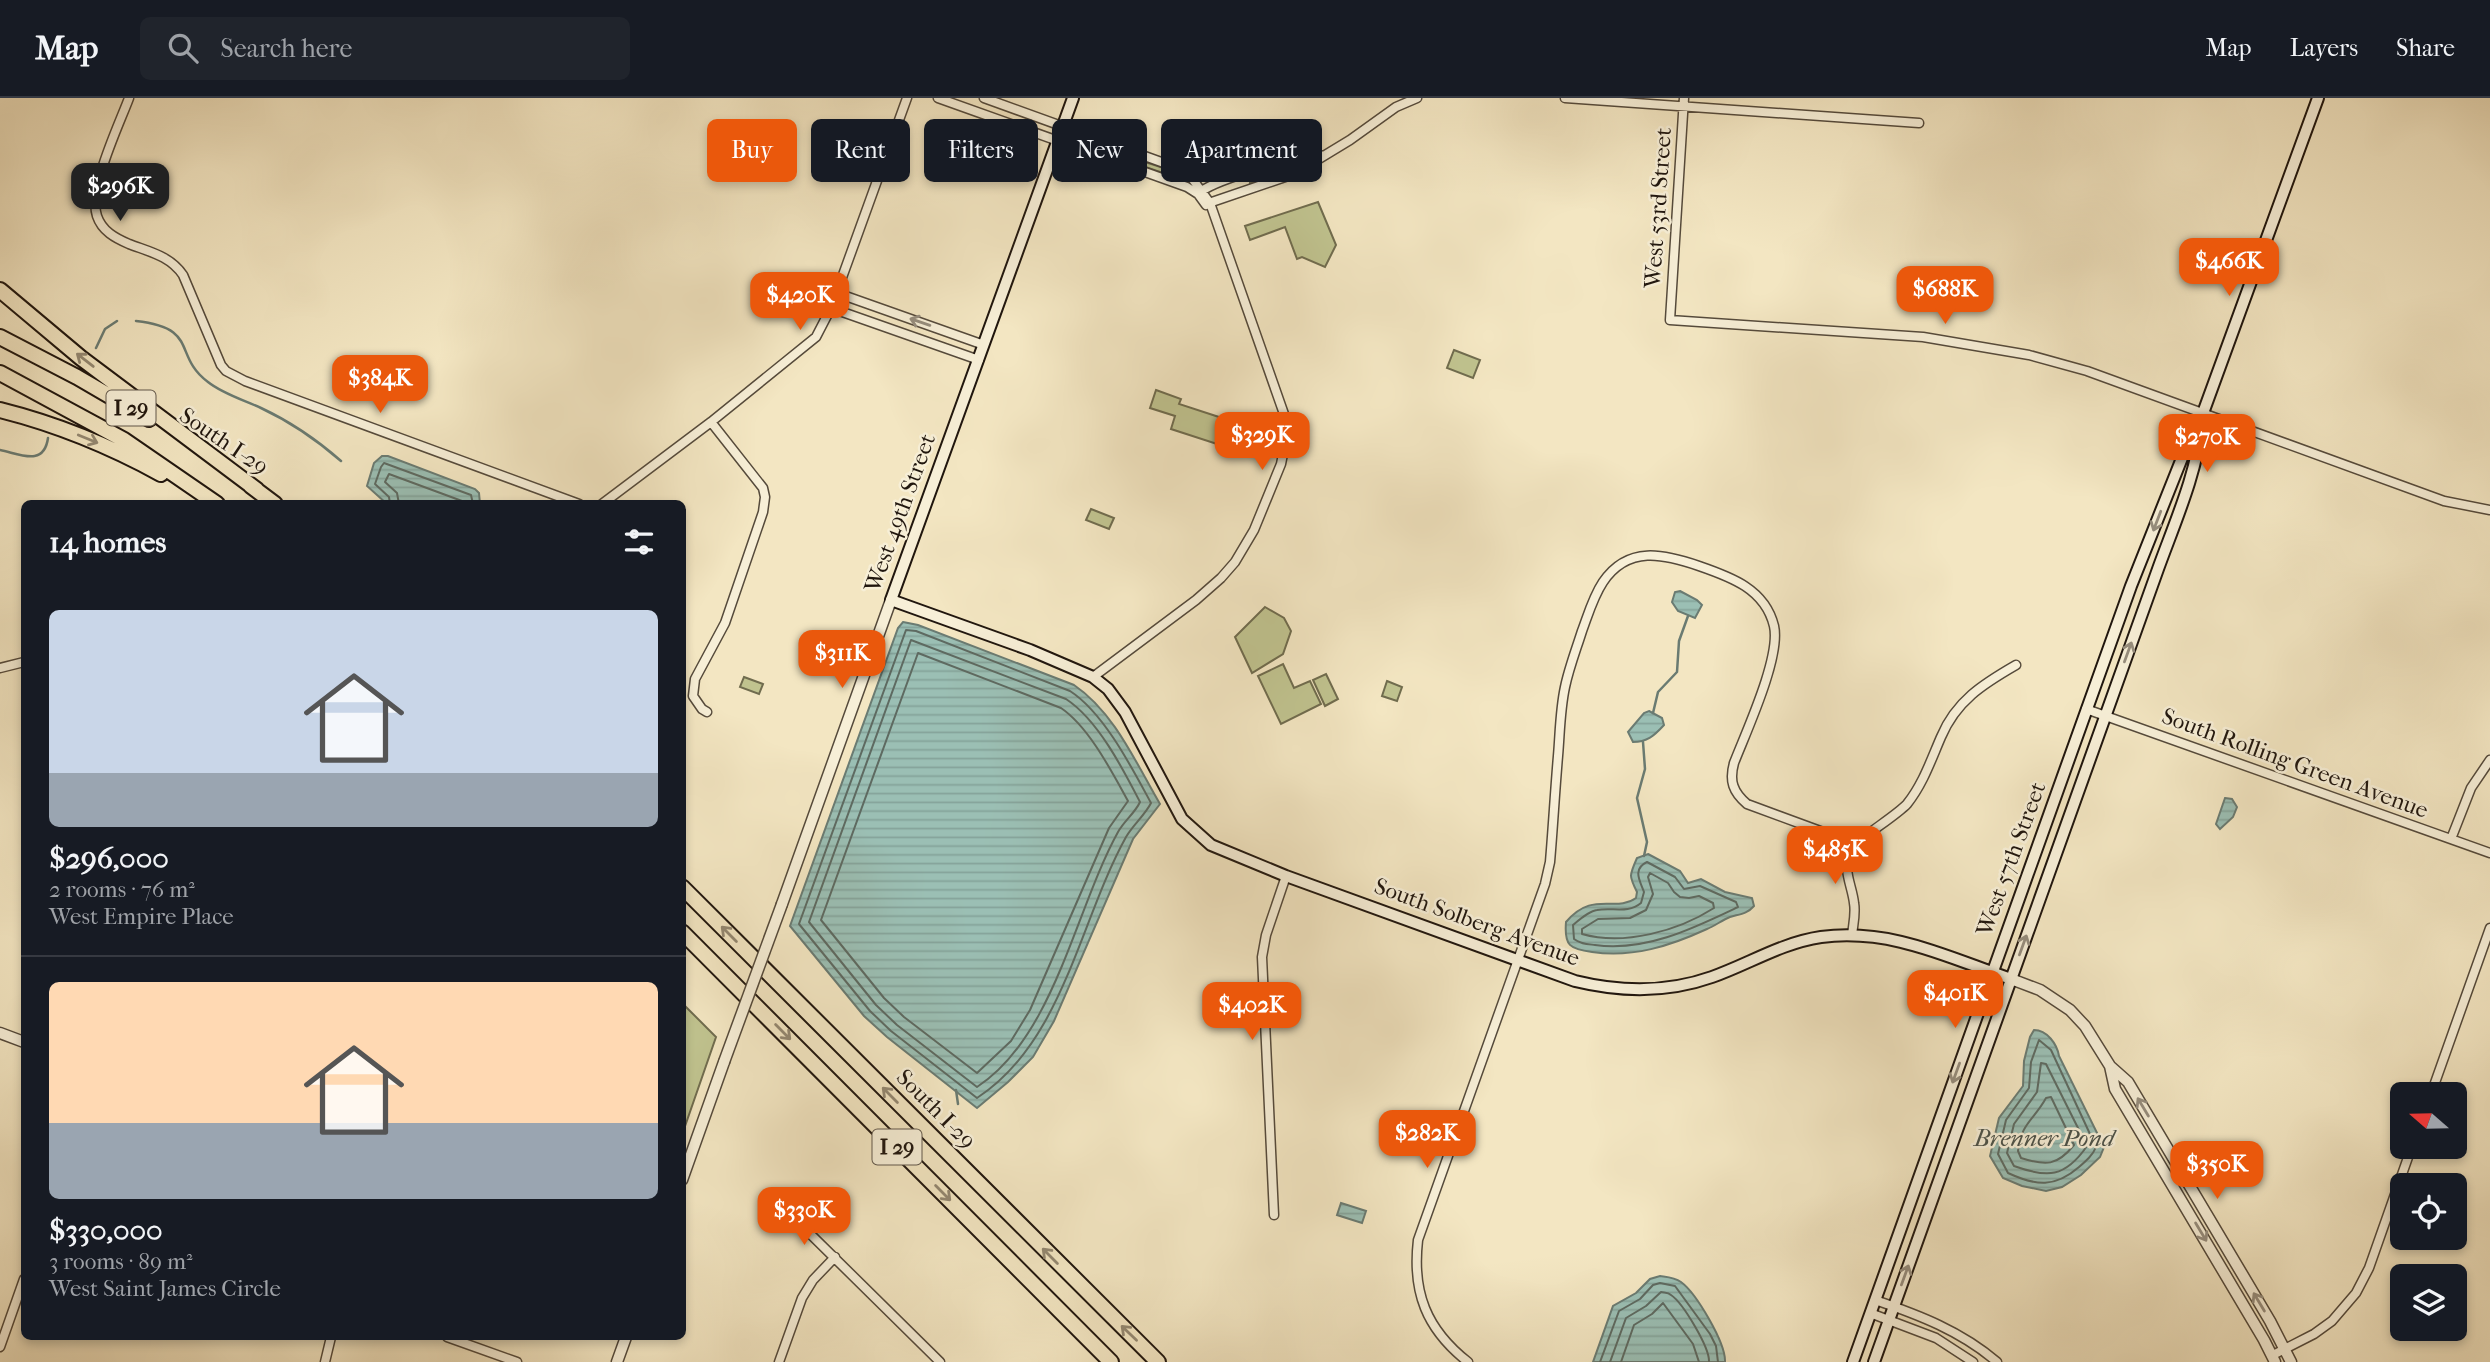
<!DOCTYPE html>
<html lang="en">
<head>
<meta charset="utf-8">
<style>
  :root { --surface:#171b24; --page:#20242c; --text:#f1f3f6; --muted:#9ea1a6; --line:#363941; --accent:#ea580c }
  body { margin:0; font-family:"IM FELL French Canon",serif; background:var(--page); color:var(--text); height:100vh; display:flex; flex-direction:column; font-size:26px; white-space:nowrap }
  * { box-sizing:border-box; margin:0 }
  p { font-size:23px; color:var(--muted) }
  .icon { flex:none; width:38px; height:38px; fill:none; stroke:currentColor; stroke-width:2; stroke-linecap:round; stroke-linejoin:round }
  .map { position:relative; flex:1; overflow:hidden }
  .details { position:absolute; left:21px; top:402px; width:665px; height:840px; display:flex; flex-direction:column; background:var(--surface); border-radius:10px; box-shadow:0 4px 10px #0003 }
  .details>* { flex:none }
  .top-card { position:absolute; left:707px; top:21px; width:665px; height:63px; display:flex; gap:14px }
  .needle { width:46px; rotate:290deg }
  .buttons { position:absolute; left:2390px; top:984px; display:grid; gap:14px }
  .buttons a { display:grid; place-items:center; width:77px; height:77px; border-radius:10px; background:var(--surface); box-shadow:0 4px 10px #0003; font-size:35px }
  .price { position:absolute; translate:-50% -60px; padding:0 16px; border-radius:14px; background:var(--accent); color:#fff; font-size:23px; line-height:46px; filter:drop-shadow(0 2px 4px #0008) }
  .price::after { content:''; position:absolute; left:50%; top:42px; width:21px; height:16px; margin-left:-10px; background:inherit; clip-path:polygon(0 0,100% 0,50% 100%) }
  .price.selected { background:#222; color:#fff }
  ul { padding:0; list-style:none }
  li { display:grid; align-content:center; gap:14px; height:371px; padding:0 28px }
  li+li { border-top:2px solid var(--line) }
  li span { display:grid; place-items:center; height:217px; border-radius:10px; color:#555 }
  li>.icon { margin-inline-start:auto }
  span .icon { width:126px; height:126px; fill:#fffc; stroke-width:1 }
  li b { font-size:30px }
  h2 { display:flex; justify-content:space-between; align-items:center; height:84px; padding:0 28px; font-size:30px }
  .chip { padding:0 24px; border-radius:10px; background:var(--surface); box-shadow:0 4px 10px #0003; font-size:24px; line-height:63px }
  .chip.selected { background:var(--accent); color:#fff }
  header { display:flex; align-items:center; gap:42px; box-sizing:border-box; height:98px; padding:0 35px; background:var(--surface); border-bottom:2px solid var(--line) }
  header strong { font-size:33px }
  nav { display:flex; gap:38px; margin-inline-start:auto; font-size:24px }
  .search { width:490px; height:63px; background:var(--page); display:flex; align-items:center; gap:18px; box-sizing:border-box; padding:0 24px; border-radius:10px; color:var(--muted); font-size:26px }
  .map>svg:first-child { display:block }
  .green { fill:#c0c38f; stroke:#706c4e; stroke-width:2 }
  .water { fill:url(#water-rules); stroke:#6a7b72; stroke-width:2 }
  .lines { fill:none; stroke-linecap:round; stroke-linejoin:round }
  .shore { stroke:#5e6a61; stroke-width:2 }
  .stream { stroke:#6a7b72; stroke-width:2.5 }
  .minor-casing { stroke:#554a3b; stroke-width:11 }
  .tertiary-casing { stroke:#554a3b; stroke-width:13 }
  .secondary-casing { stroke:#20160e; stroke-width:14 }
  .motorway-casing { stroke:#20160e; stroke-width:18 }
  .minor { stroke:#f7efd7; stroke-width:8 }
  .tertiary { stroke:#f7efd7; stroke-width:10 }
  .secondary { stroke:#f7efd7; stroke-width:10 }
  .motorway { stroke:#f3e6c2; stroke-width:14 }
  .tertiary-bridge-casing { stroke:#554a3b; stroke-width:13; stroke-linecap:butt }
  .tertiary-bridge { stroke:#f7efd7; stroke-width:10 }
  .oneway { stroke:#968d7d }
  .oneway2 { stroke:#948871 }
  .labels { text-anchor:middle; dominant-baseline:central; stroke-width:5; stroke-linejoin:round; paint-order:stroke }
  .shield { fill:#f7efd7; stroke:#60574a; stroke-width:2 }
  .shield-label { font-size:21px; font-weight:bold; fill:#20160e }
  .street-label { font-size:23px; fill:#20160e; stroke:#f7efd7 }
  .water-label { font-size:24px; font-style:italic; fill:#4b5148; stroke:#f7efd7 }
</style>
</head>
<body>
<header>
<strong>Map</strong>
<div class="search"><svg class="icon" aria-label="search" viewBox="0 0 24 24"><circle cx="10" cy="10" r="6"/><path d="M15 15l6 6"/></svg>Search here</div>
<nav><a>Map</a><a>Layers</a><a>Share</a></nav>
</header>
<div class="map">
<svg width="2490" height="1264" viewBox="0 0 2490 1264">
  <defs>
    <pattern id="water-rules" width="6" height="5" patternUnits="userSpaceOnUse" patternTransform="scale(1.75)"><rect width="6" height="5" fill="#9bbfb4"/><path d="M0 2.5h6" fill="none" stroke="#85a39a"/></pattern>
  </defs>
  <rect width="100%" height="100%" fill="#f3e6c2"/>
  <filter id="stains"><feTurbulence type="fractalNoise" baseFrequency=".00286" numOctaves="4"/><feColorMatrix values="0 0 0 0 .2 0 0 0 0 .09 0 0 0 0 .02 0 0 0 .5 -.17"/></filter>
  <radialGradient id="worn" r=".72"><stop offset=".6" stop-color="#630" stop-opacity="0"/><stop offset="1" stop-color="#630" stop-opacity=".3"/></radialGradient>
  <path class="green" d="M1114,54L1173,73L1172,78L1166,76L1113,58Z
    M1291,67L1293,70L1292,72L1250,85L1251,79Z
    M1318,104L1336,147L1325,169L1302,159L1297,161L1285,129L1250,142L1245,128Z
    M1454,252L1480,262L1473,280L1447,270Z
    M1156,292L1181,301L1179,306L1225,321L1217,346L1171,331L1175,318L1150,310Z
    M1091,411L1114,420L1109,431L1086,422Z
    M1265,509L1284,520L1291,533L1283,556L1252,575L1235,539Z
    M1283,566L1294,590L1310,583L1321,606L1281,626L1258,578Z
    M1326,576L1338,601L1325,608L1313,582Z
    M744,579L763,586L759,596L740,589Z
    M1387,583L1402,589L1397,603L1382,598Z
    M683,906L716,939L683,1034Z"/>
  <path class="water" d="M382,358H388L475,391L479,395L480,406H387L367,388L374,365Z
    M1680,493L1697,502L1702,507L1695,520L1678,513L1672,504L1675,494Z
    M903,524L918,527L1074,587C1114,614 1136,665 1160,706L1133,741L1054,923L1033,959L1008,984L977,1010L887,939L864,918L790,828L898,530Z
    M1649,613L1662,620L1664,627C1654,638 1647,644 1633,644L1628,634L1644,615Z
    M2225,700L2232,701L2237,709L2233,719L2220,731L2216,726Z
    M1648,756L1680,773L1688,785L1701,781L1725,794L1752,800L1754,808C1747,816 1740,816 1730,819C1722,822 1715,828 1707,831C1670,848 1633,860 1592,854C1570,851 1564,848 1566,824C1593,792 1615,815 1636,800L1637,794C1629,778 1629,778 1637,760Z
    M2034,932C2047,932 2057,946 2059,958L2104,1049L2100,1059L2081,1077L2062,1089L2046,1093L2022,1088L2003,1080L1990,1058L1999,1020L2023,988L2024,963L2030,939Z
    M1341,1105L1366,1113L1362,1125L1337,1117Z
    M1660,1178C1667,1179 1674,1179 1681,1184C1696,1195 1726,1245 1725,1264H1593L1613,1208L1636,1195L1650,1181Z"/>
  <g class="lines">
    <path class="shore" d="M390,406L389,399L375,386L381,369L384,365L471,397L473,406
      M399,406L397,395L385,384L389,376L462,403L464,406
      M906,532L916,533L1070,593C1104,615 1132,670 1151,705C1145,717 1133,727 1126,739C1079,824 1063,944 977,1000L891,933L870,913L799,826Z
      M911,542L1066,601C1098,622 1123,671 1140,704C1135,715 1124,723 1118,734C1075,812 1054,939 977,989L897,927L876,907L809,824Z
      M918,555L1061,610C1089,629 1112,674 1128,703L1109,730L1030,912L1011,943L977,975L904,919L884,900L821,822Z
      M1647,764L1675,779L1684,791L1700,788L1736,804L1738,809C1694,830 1646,854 1595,847C1587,846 1581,846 1574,841L1573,827C1580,821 1589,813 1597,812C1612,809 1628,816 1641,805L1644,794C1640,783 1632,771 1647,764Z
      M1650,775L1668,785L1674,794L1680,799L1689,800L1699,798L1713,805L1714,810C1678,833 1624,848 1582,836V831L1598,821L1630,820L1646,812L1653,796L1648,779Z
      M2039,942L2051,952L2096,1049C2093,1057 2086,1063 2079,1069C2055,1090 2036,1088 2008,1075L1998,1056L2006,1022L2029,990L2031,964Z
      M2041,965L2046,966L2087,1048C2065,1080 2047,1080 2014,1068L2007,1055L2014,1026L2037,994Z
      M2051,999L2074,1047C2057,1068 2046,1068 2021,1060L2018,1053C2021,1025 2034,1022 2046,1000Z
      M1600,1264L1619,1213L1640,1201L1653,1187L1660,1185L1675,1188L1710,1236L1716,1248L1718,1264
      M1610,1264L1626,1220L1646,1208L1661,1194C1664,1195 1668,1194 1671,1197C1683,1205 1710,1250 1709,1264
      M1621,1264L1634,1227L1652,1216L1663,1205L1693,1246L1699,1264"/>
    <path class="stream" d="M136,223C200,230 172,257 208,284C223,296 244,302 261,310C291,324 317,342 341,363
      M96,250L105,231L117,223
      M0,352C20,356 44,369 48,340
      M1653,615L1658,594L1677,574L1679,543L1688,518
      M1643,644L1645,671L1637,700L1647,744L1644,758
      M956,992L958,1006"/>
    <defs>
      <path id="minor" d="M129,0C119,27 88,91 97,118C102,133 115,140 129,146C150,154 170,158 183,177L221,267L226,273L245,283L579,406
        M938,0L1187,89L1198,96L1206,107
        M984,0L1175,69L1191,79L1210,105L1284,316L1286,341L1281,366L1254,432L1235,464L1221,480L1196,502L1093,579
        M1565,0L1919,25
        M1684,0L1670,222L1923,239L2029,257L2087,273L2444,403L2490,412
        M1200,94C1223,78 1291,62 1320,57
        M1206,106L1294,76L1350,42L1396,9L1417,0
        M837,195L984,247
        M831,210L979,262
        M602,406L711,324L816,239L831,210L907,0
        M0,570L24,564
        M2086,611L2490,755
        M707,614L702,611L693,598L695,581L725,525L763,414L765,399L763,390L711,324
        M2451,741L2471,690L2490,662
        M1852,837C1853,827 1856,816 1854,805C1852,787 1842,772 1850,753C1854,743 1895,719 1907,706C1923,686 1931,662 1941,639C1956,603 1983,586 2016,567
        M2431,996L2490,830
        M1274,1117L1262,859L1266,837L1286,778
        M792,1118L940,1264
        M1875,1202C1919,1217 1961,1233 1997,1264
        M1870,1215L1936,1240L1973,1264
        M447,1239L517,1264
        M0,1249L24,1181
        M2273,1257L2314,1236L2332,1223L2356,1195L2369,1170L2412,1048
        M325,1264L331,1239
        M779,1264L802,1200L813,1182L835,1159
        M1468,1264C1426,1231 1412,1194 1418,1142L1545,786L1550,764C1553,729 1555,693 1558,658C1560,635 1560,612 1565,589C1569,570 1576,552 1582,533C1588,517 1593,499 1603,484C1628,447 1664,456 1699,468C1731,479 1765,491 1774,528C1781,559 1746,634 1734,665C1729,683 1733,694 1747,706L1842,741L1852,748"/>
      <path id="tertiary" d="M782,806L891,502
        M2011,881L2040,892L2070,912L2085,928L2110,968L2128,984L2270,1223L2291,1264
        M0,935L24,944
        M2110,968L2115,991L2264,1242L2275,1264
        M682,1082L724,964
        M617,1264L626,1239"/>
      <path id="secondary" d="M1073,0L891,502L1030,552L1093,579L1108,591L1125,614L1182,721L1211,747L1286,778L1575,883C1620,894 1667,895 1712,879C1749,866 1781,845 1821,839C1891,830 1947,859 2011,881
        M1853,1264L2131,488L2186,350L2203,315L2318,0
        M1874,1264L2158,471C2175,424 2197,375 2202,325"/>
      <path id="motorway" d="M0,192L81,260L257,392
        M0,239L77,279L149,321
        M0,275L124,342L217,406
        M0,312C56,326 110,348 161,376
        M251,388L275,406
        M682,789L1158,1264
        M682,834L1111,1264"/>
    </defs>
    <use href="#minor" class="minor-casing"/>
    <use href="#tertiary" class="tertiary-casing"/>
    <use href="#secondary" class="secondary-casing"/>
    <use href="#motorway" class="motorway-casing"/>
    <use href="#minor" class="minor"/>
    <use href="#tertiary" class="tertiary"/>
    <use href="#secondary" class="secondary"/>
    <use href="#motorway" class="motorway"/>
    <defs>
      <path id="tertiary-bridge" d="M724,964L782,806"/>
    </defs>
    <use href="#tertiary-bridge" class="tertiary-bridge-casing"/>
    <use href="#tertiary-bridge" class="tertiary-bridge"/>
  </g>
  <defs><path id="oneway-shaft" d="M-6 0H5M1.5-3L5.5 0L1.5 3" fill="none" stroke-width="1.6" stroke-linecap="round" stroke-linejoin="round" transform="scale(1.75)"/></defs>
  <g class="oneway">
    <use href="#oneway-shaft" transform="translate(920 224) rotate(-161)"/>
    <use href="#oneway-shaft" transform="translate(2157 423) rotate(111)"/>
    <use href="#oneway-shaft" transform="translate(2128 554) rotate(-70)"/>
    <use href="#oneway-shaft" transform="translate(2023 847) rotate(-70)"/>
    <use href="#oneway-shaft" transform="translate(1956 975) rotate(110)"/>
    <use href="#oneway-shaft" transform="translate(2143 1009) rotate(-121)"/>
    <use href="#oneway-shaft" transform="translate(2201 1134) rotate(59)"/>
    <use href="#oneway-shaft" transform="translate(1905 1177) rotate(-70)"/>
    <use href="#oneway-shaft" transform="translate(2259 1204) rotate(-121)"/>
  </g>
  <g class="oneway2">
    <use href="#oneway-shaft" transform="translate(85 262) rotate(-142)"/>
    <use href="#oneway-shaft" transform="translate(88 341) rotate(22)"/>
    <use href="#oneway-shaft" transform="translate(729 836) rotate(-135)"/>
    <use href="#oneway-shaft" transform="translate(783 934) rotate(45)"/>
    <use href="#oneway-shaft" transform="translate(890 997) rotate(-135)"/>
    <use href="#oneway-shaft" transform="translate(943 1095) rotate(45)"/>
    <use href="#oneway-shaft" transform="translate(1050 1158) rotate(-135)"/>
    <use href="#oneway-shaft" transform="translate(1129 1235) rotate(-136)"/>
  </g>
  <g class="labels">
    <g class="shield">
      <rect x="106.5" y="292.5" width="49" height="35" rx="5"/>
      <rect x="872.5" y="1031.5" width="49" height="35" rx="5"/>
    </g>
    <g class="shield-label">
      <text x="131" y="310">I 29</text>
      <text x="897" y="1049">I 29</text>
    </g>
    <g class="street-label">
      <text transform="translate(1658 110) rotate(-86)">West 53rd Street</text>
      <text transform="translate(224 343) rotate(34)">South I-29</text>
      <text transform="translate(900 415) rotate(-70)">West 49th Street</text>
      <text transform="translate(2295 665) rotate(20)">South Rolling Green Avenue</text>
      <text transform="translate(2011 761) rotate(-70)">West 57th Street</text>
      <text transform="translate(1477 824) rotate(20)">South Solberg Avenue</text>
      <text transform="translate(936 1011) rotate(45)">South I-29</text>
    </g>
    <g class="water-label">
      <text x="2044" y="1040">Brenner Pond</text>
    </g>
  </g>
  <rect width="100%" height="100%" filter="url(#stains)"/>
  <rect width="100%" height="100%" fill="url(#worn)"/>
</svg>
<div class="buttons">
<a><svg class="needle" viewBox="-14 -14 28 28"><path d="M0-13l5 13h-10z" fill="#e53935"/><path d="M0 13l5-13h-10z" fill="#9ea1a6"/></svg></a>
<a><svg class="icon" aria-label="locate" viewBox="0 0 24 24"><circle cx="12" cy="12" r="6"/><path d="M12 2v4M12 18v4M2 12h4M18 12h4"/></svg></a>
<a><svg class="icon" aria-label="layers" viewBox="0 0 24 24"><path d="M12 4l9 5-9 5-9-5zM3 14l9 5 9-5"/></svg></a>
</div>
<b class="price selected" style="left:120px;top:125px">$296K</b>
<b class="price" style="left:2229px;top:200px">$466K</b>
<b class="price" style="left:1945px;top:228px">$688K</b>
<b class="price" style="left:800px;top:234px">$420K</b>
<b class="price" style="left:380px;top:317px">$384K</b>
<b class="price" style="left:1262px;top:374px">$329K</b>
<b class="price" style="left:2207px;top:376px">$270K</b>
<b class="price" style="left:842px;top:592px">$311K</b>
<b class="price" style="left:1835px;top:788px">$485K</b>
<b class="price" style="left:1955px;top:932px">$401K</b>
<b class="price" style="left:1252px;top:944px">$402K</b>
<b class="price" style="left:1427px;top:1072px">$282K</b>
<b class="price" style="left:2217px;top:1103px">$350K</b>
<b class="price" style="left:804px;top:1149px">$330K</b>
<div class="top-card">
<a class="chip selected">Buy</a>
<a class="chip">Rent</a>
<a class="chip">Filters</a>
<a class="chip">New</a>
<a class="chip">Apartment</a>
</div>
<section class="details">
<h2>14 homes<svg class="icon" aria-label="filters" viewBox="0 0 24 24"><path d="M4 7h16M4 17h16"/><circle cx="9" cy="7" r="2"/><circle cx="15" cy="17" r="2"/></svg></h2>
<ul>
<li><span style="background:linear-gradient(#c9d6e8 75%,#9aa5b1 0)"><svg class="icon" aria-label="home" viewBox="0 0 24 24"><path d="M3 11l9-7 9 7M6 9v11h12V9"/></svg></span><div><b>$296,000</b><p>2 rooms · 76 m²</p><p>West Empire Place</p></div></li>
<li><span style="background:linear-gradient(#ffd9b3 65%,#9aa5b1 0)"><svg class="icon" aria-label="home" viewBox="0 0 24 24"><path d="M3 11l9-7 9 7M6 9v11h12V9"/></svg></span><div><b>$330,000</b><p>3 rooms · 89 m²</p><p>West Saint James Circle</p></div></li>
</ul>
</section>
</div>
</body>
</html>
